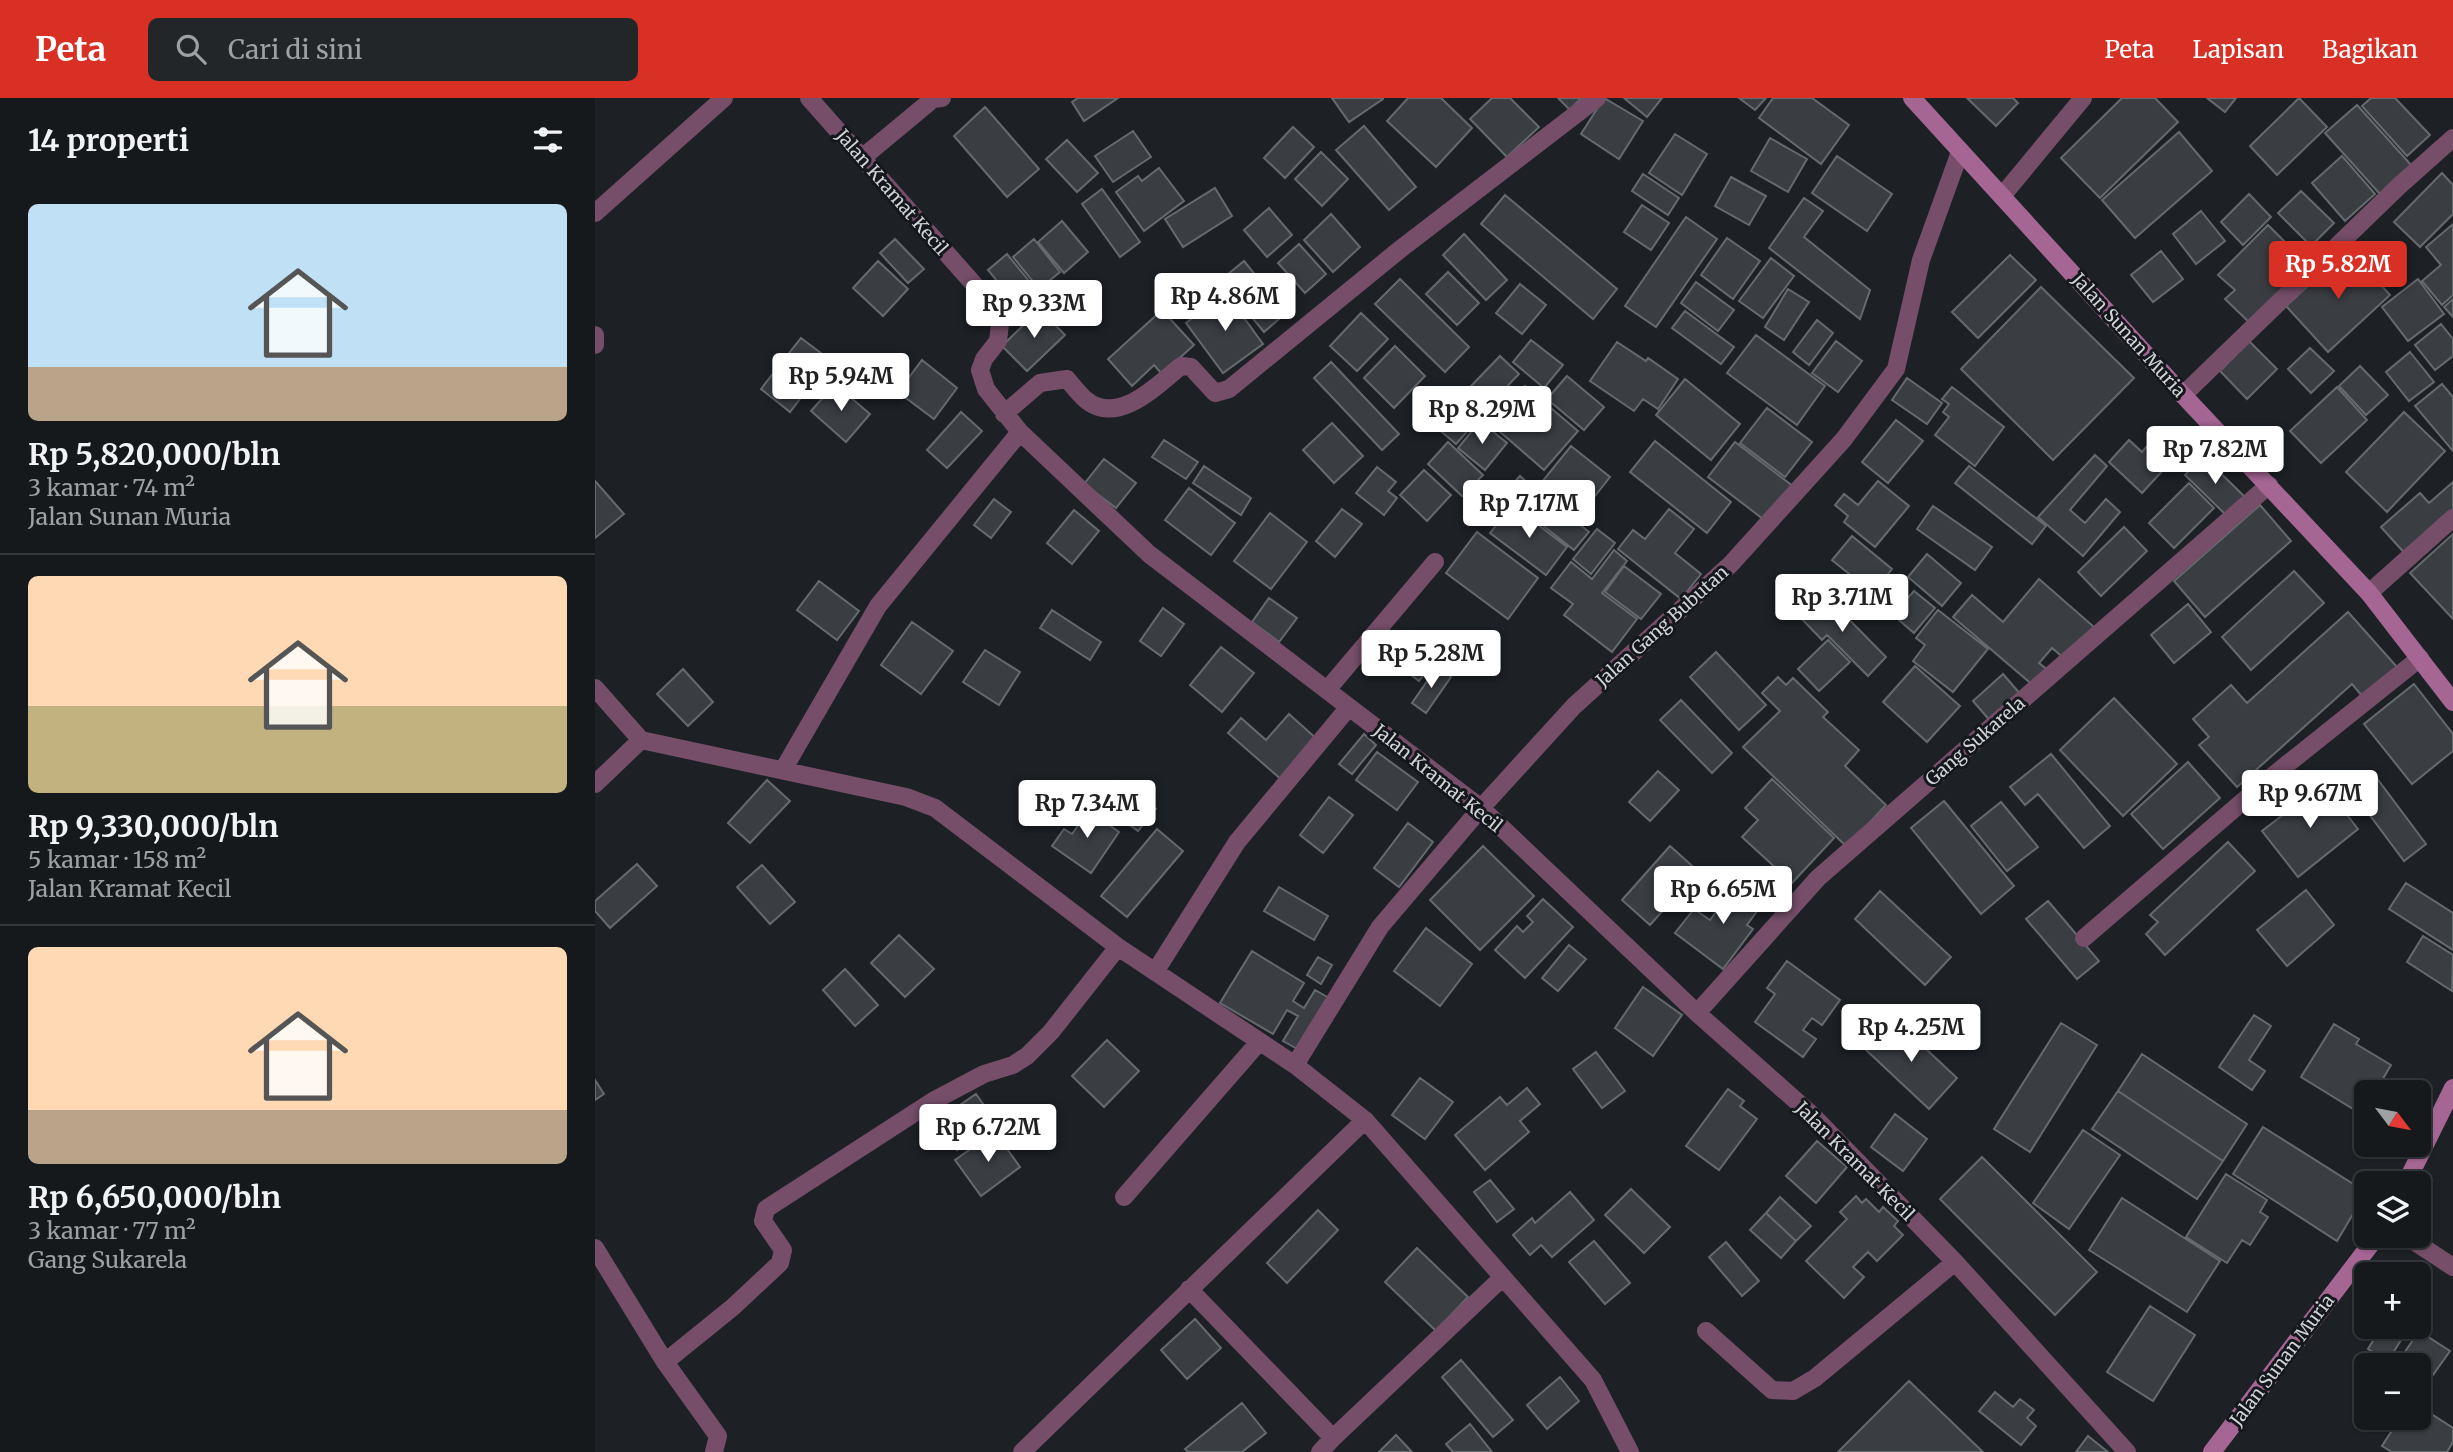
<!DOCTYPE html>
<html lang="id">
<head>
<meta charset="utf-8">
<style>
  :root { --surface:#16191c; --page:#232629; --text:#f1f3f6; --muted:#9ea0a3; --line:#35383b; --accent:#d93025 }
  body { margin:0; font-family:Merriweather,serif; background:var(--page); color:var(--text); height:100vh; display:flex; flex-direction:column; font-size:26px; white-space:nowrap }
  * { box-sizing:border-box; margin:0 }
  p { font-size:23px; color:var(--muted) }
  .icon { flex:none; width:38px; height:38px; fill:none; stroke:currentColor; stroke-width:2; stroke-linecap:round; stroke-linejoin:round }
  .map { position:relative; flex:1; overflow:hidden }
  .side { display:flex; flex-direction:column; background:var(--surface); width:595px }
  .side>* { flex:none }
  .needle { width:46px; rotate:122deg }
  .buttons { position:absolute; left:1759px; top:982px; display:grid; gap:14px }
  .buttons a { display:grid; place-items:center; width:77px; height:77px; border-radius:10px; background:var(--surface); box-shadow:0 2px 5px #0004,0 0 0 2px var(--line); font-size:35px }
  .price { position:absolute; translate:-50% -60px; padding:0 16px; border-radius:7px; background:#fff; color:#222; font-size:23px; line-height:46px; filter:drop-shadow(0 2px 4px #0008) }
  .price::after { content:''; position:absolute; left:50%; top:42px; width:21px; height:16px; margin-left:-10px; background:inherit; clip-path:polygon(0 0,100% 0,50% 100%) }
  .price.on { background:var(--accent); color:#fff }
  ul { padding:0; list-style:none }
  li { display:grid; align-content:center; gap:14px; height:371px; padding:0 28px }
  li+li { border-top:2px solid var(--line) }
  li span { display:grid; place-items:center; height:217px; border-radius:10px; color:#555 }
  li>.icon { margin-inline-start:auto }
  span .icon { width:126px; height:126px; fill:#fffc; stroke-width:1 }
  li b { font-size:30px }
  h2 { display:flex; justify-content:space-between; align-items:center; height:84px; padding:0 28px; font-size:30px }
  header { display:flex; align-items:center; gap:42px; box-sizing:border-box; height:98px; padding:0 35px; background:var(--accent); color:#fff }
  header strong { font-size:33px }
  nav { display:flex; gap:38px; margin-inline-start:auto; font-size:24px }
  .search { width:490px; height:63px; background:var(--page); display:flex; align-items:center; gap:18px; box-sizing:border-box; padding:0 24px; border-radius:10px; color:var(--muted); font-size:26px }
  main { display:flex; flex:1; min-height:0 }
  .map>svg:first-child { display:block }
  .building { fill:#3a3e43; stroke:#656a6f; stroke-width:2 }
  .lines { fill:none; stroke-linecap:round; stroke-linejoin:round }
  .street { stroke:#764e6a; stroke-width:18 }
  .secondary { stroke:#a66694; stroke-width:18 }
  .labels { text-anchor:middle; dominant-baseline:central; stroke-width:6; stroke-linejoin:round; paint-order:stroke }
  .street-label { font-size:18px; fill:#d1d3d6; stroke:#14181c }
</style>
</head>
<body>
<header>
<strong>Peta</strong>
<div class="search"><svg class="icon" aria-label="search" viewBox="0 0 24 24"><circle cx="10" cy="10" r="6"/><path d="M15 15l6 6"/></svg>Cari di sini</div>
<nav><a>Peta</a><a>Lapisan</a><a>Bagikan</a></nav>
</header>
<main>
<section class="side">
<h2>14 properti<svg class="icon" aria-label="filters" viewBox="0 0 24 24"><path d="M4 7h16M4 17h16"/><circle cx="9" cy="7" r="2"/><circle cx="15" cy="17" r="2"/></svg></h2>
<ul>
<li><span style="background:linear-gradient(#bfe0f5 75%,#b9a48a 0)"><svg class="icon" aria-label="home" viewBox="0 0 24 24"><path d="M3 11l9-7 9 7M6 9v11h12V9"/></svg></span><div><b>Rp 5,820,000/bln</b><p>3 kamar · 74 m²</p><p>Jalan Sunan Muria</p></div></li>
<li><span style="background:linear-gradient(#ffd9b3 60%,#c2b280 0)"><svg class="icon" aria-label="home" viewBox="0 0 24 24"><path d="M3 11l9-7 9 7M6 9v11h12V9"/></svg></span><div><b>Rp 9,330,000/bln</b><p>5 kamar · 158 m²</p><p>Jalan Kramat Kecil</p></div></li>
<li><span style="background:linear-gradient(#ffd9b3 75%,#b9a48a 0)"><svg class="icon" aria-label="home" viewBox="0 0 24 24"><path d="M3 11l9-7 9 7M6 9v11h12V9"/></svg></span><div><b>Rp 6,650,000/bln</b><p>3 kamar · 77 m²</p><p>Gang Sukarela</p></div></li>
</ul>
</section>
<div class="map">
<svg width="1858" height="1354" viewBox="0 0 1858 1354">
  <rect width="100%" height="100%" fill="#1d2126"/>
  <path class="building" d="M483,0H523L489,23L477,4Z
    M737,0H788V1L754,24Z
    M813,0H846L877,30L841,69L792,23Z
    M897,0H915L944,29L912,59L875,21Z
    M963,0H986L975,12Z
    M1009,0L1048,23L1024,61L986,36Z
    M1029,0H1067L1052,19Z
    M1144,0H1171L1160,12Z
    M1178,0H1217L1254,27L1226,66L1164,20Z
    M1372,0H1418L1423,5L1401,28Z
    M1527,0H1560L1583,24L1505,100L1466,60Z
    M1612,0H1641L1630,14Z
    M1704,0L1732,29L1682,77L1655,48Z
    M1776,0H1800L1835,37L1812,58L1767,8Z
    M1762,7L1817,68L1785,96L1730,35Z
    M390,9L444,71L412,99L359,38Z
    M769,28L821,89L794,112L741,52Z
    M698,29L719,49L690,80L669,60Z
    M538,33L556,59L518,84L500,58Z
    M1584,34L1617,73L1540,140L1507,102Z
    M1080,36L1112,56L1087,97L1054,75Z
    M1175,40L1212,61L1193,94L1156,73Z
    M472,42L503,75L482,94L451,61Z
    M726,54L753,81L727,108L700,81Z
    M1242,58L1297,96L1272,133L1217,95Z
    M1747,58L1780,96L1750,123L1717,85Z
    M564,70L589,103L549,133L521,94L543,78L547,83Z
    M1847,75L1858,87V116L1825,149L1799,124Z
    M1048,76L1084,100L1073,117L1037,93Z
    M1136,79L1171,98L1154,127L1120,108Z
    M620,90L637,118L588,149L570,121Z
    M507,91L545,144L525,159L487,106Z
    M1706,93L1739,125L1716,148L1683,115Z
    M1654,96L1676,119L1648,147L1626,124Z
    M910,97L1022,191L998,221L886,126Z
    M1209,100L1228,113L1209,139L1275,192L1265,221L1174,150Z
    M1047,107L1074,125L1056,152L1029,134Z
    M674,110L697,137L672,159L649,132Z
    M1606,113L1630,143L1601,166L1578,136Z
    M736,116L765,149L738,174L709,142Z
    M1091,119L1122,141L1061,229L1030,208Z
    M467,123L493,154L469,175L443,144Z
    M1858,126V197L1847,207L1827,183L1846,167L1831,149Z
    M1673,127L1715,169L1658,228L1630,201L1640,192L1623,177Z
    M869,136L912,182L891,202L848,157Z
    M1132,140L1165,163L1138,201L1106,177Z
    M300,141L329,171L313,185L285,155Z
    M439,141L465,174L444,191L418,159Z
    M704,146L731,176L710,195L683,165Z
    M1754,151L1795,197L1733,254L1691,208Z
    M1566,153L1588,181L1558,204L1536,177Z
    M412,156L443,194L424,210L393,172Z
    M1415,157L1441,182L1383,240L1357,214Z
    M1176,160L1199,178L1168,220L1144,203Z
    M283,163L313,191L288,218L258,190Z
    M649,163L691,215L669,234L626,182Z
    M853,174L884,205L862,227L831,196Z
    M805,181L874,249L850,274L780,206Z
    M1823,181L1849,216L1813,243L1787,209Z
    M1101,184L1139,212L1123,233L1086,205Z
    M925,186L951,207L927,236L901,215Z
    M1446,189L1539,280L1458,362L1366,271Z
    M1193,191L1214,204L1189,242L1170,229Z
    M631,195L668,246L628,275L591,225Z
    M1858,201V219L1849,209Z
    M445,211L470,237L432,273L407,248Z
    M567,212L599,247L567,276L559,267L537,288L513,261Z
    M1090,213L1139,249L1126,266L1077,230Z
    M766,215L793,241L762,273L735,248Z
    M1222,222L1238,235L1214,267L1198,254Z
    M1846,226L1858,241V258L1840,272L1820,247Z
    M1161,237L1230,288L1202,327L1132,275Z
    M206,240L235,262L195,314L166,291Z
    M936,242L968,267L949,290L918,264Z
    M1241,243L1267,263L1243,294L1217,275Z
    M1654,243L1682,271L1652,301L1625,273Z
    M1022,244L1051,263L1053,260L1083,281L1063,311L1048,301L1039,313L995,283Z
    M800,248L830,278L799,310L769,280Z
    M1715,250L1739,273L1716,295L1693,271Z
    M1815,254L1839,284L1814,303L1791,274Z
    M905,258L924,276L894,307L875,289Z
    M327,262L362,290L339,321L303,294Z
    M736,264L804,336L787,352L719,280Z
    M1765,268L1793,297L1771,317L1744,288Z
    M972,278L1009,309L989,332L952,301Z
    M1312,280L1347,305L1332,326L1297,302Z
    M1090,281L1145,326L1116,362L1061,317Z
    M240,286L275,316L251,344L216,313Z
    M1847,286L1858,299V353L1820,308Z
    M930,288L983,333L949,372L897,327Z
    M1357,289L1409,329L1380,368L1340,337L1354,319L1348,314L1354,306L1347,301Z
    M1742,289L1772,322L1726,365L1695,333Z
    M865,302L884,320L861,346L841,329Z
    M1172,310L1217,344L1190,379L1145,345Z
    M366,314L387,333L352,370L332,352Z
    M1809,314L1850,353L1792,414L1751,374Z
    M1301,322L1328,343L1293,385L1267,364Z
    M885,323L912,345L890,372L863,350Z
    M737,325L768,358L739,385L708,352Z
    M1562,337L1583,356L1547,395L1514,364L1534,342L1547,354Z
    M569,342L603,364L591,381L557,359Z
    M1060,343L1136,404L1112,435L1035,374Z
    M853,344L888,377L867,398L833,366Z
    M1140,344L1199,389L1172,424L1113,379Z
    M976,348L1015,379L981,422L942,390Z
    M1500,357L1512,368L1475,412L1490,425L1511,401L1525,414L1488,458L1443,419Z
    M1608,358L1650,399L1632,418L1590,377Z
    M509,361L541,385L521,410L489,386Z
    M609,368L656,400L646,417L598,385Z
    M1374,368L1451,428L1437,446L1360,385Z
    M782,369L801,384L793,393L802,400L789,417L761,395Z
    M829,372L856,397L832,423L805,397Z
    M925,378L958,408L943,425L910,395Z
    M0,383L29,416L0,440Z
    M1283,383L1314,408L1280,449L1249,424L1253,418L1240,407L1249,396L1263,407Z
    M1858,384V418L1813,459L1786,429L1825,395L1834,405Z
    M1594,385L1619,410L1579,450L1554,425Z
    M594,390L640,425L616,457L570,422Z
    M399,401L416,414L396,440L379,427Z
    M917,407L972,449L951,477L895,435Z
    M1665,407L1696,443L1610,519L1579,483Z
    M961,408L994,434L979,452L946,426Z
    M1338,408L1397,449L1380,472L1322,431Z
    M747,411L767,426L740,459L721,443Z
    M1074,411L1099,431L1080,455L1106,476L1086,501L1023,451L1038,432L1050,441Z
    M479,412L504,433L477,466L452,445Z
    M675,415L712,444L676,491L639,463Z
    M1529,429L1552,453L1506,498L1483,474Z
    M1002,431L1020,445L996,476L978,461Z
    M882,434L943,480L913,521L851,475Z
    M1858,436V521L1815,475Z
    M1257,438L1297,471L1278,495L1237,462Z
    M1019,452L1032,463L1007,495L1042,521L1017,554L969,517L978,506L956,490L976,464L997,481Z
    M1332,456L1366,485L1347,508L1313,479Z
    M1029,468L1066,496L1046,521L1010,494Z
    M1699,473L1729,505L1656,572L1627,539Z
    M1444,481L1499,529L1470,561L1457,550L1444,565L1454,573L1440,589L1358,519L1377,497L1408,524Z
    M224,483L264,513L242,542L202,512Z
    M1319,493L1340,510L1319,535L1298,517Z
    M1228,495L1291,559L1273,578L1232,537L1227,542L1204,518Z
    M674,500L702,520L684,544L657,524Z
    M1593,506L1616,534L1579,565L1556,537Z
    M568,510L589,526L566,558L545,543Z
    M457,512L506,544L495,562L445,530Z
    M1343,512L1393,551L1358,594L1318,563L1330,547L1321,540Z
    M1753,514L1802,569L1768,599L1757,586L1642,689L1604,647L1614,639L1598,621L1636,587L1652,605Z
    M317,524L358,553L326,596L286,567Z
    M821,533L847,552L824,583L798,563Z
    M1233,542L1255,564L1224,593L1203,571Z
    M626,549L659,575L627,614L595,587Z
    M390,552L425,574L404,607L368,584Z
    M1121,554L1171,607L1144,632L1095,579Z
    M1320,568L1365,608L1332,644L1288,604Z
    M842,569L856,579L831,615L817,605Z
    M88,571L118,604L93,628L62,596Z
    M1408,576L1427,598L1397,625L1378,603Z
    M1183,579L1191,587L1198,580L1233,614L1228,619L1264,652L1250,668L1291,707L1252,749L1148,649L1185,613L1167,595Z
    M1819,586L1858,636V653L1817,686L1769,626Z
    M1519,600L1582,666L1528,718L1465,652Z
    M1086,602L1137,655L1117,675L1065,622Z
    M694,616L723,642L688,683L633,635L646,620L671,642Z
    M769,636L781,647L757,676L744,666Z
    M782,654L823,684L802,712L761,682Z
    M1456,656L1515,728L1489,750L1443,696L1430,707L1415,689Z
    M1593,664L1625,700L1568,751L1536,716Z
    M1063,673L1084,692L1055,723L1034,704Z
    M1778,675L1831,746L1809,763L1756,692Z
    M1177,681L1239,740L1197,785L1147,739L1163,722L1150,710Z
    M172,682L195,703L155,745L133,725Z
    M525,683L561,711L543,733L507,706Z
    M1728,686L1763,731L1703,779L1667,733Z
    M734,699L758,717L728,755L705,737Z
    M1349,703L1419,788L1386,816L1316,730Z
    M1406,704L1443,749L1412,773L1376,728Z
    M485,707L524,734L496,775L457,748L469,731L477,736L487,722L479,717Z
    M813,725L838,744L804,789L779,770Z
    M562,731L588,753L532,819L506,798Z
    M1633,744L1660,773L1570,857L1551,836L1563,824L1555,817Z
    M888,748L939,798L885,852L835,802Z
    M1075,748L1103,773L1055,827L1027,802Z
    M42,766L62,788L15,830L0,813V803Z
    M167,767L200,804L175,826L142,789Z
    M1145,782L1170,802L1152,827L1158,831L1128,871L1080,835L1099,811L1115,822Z
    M1811,785L1858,815V852L1794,811Z
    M684,789L733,818L719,842L669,813Z
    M1711,792L1739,827L1692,868L1662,832Z
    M1285,793L1356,859L1330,887L1260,821Z
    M948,801L978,829L930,880L900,852L922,828L928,834L938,824L932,818Z
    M1453,803L1504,863L1482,881L1431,821Z
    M831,830L877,866L845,908L799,873Z
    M304,837L339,871L310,899L276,865Z
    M1828,838L1858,857L1857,893L1812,864Z
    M974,847L991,861L963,893L947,880Z
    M657,853L709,885L698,903L709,910L720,892L736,901L704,952L688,943L703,918L692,912L678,936L625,905Z
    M723,859L737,867L726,886L712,877Z
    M1192,863L1245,902L1227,927L1217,920L1208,932L1221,941L1208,959L1160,924L1180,896L1172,890Z
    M250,871L283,907L260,928L228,892Z
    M1048,889L1087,917L1058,958L1020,930Z
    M1659,917L1676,928L1654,962L1670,973L1657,992L1624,969Z
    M1299,921L1362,980L1334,1011L1271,952Z
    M1466,925L1502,947L1435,1054L1399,1031Z
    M1739,926L1764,941L1761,946L1796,967L1782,991L1788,994H1771V1019L1706,979Z
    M512,942L544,973L509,1009L477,978Z
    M1001,954L1030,993L1007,1010L978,971Z
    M1547,956L1652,1026L1628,1063L1523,993Z
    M825,980L858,1004L830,1041L797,1017Z
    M0,982L9,996L0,1002Z
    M932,990L945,1006L925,1023L934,1034L890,1072L860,1037L905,999L912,1007Z
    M1133,991L1149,1003L1145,1008L1162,1021L1124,1072L1091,1048Z
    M1523,993L1628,1063L1602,1101L1497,1031Z
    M381,996L401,1024L362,1052L342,1023Z
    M1300,1016L1332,1041L1308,1073L1276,1049Z
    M1668,1029L1771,1094L1742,1143L1638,1076Z
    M1488,1032L1525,1057L1474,1131L1438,1105Z
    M400,1034L425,1069L386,1098L360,1062Z
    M1222,1043L1252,1069L1221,1105L1191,1078Z
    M1387,1059L1502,1174L1460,1217L1345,1101Z
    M1631,1076L1672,1102L1665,1114L1673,1119L1655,1147L1647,1142L1632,1165L1591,1139Z
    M895,1082L919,1111L902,1124L879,1094Z
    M1036,1091L1075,1129L1049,1155L1010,1117Z
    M975,1094L999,1122L957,1159L946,1147L935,1157L918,1137L937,1120L940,1125Z
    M1261,1098L1267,1105L1271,1101L1284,1114L1288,1109L1303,1123L1299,1128L1308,1137L1282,1163L1273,1154L1258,1169L1269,1179L1249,1200L1211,1163L1252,1121L1245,1114Z
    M1185,1099L1216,1128L1201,1143L1171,1115Z
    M1527,1100L1625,1163L1592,1214L1494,1152Z
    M723,1112L743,1132L692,1185L672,1165Z
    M1171,1115L1201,1143L1186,1160L1155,1132Z
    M999,1143L1035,1185L1010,1206L974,1164Z
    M1131,1144L1164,1183L1147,1198L1114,1159Z
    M822,1150L873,1199L841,1233L790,1184Z
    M1555,1208L1600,1237L1558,1303L1512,1274Z
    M600,1221L626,1250L592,1281L566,1252Z
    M1787,1228H1802L1811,1234L1793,1263L1773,1251Z
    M1824,1233L1855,1253L1828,1291L1824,1288V1267H1801Z
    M866,1262L918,1322L898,1339L847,1279Z
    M965,1279L984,1303L952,1331L932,1307Z
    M1314,1283L1388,1354H1243Z
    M1400,1294L1418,1309L1425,1301L1439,1312L1432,1320L1441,1328L1426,1347L1384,1313Z
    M647,1305L671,1335L647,1354H593L590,1351Z
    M1824,1308L1858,1330V1344L1852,1354H1797L1787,1348L1805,1320H1824Z
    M875,1326L897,1354H858L851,1346Z
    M801,1337L817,1354H784Z
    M1493,1338L1513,1354H1481Z"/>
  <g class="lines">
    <path class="street" d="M214,0L392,201L405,226L403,243L389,261L385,272L391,291L425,334L554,456L886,710L1102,915L1217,1017L1360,1164L1532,1354
      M267,60L338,1L347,0
      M1407,98L1488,0
      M0,115L129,0
      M0,237V247
      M1588,297L1804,88L1858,40
      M409,316L445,285L472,281C478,288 484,296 491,302C523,328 561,288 586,268L596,269L620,295L634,291L803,153L1002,0
      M1774,495L1858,420
      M0,590L46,642L311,699L340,710L523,849L700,967L770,1022L998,1282L1035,1354
      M732,592L840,464
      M188,672L283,508L425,334
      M0,686L46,642
      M1489,840L1675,680L1825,560
      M560,874L642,744L754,609
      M1102,915L1223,780L1674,387
      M700,967L785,829L886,710L979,608L1135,467L1249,341L1301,271L1326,162L1365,54
      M529,1099L664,944
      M1811,1138L1858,1169
      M0,1150L70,1264L123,1338L119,1354
      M594,1191L738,1340L725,1354
      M1111,1233L1177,1292L1198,1293L1220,1280L1360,1164
      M70,1264L138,1209L185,1165L188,1152L168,1123L171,1111L338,1003L389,976L418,967L432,958L456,934L523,849
      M738,1340L907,1180
      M427,1354L770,1022"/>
    <path class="secondary" d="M1317,0L1588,297L1774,495L1858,604
      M1811,1085L1858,990
      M1617,1354L1782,1138"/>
  </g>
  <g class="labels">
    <g class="street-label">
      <text transform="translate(297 94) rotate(49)">Jalan Kramat Kecil</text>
      <text transform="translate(1534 237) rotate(48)">Jalan Sunan Muria</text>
      <text transform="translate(1067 528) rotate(-42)">Jalan Gang Bubutan</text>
      <text transform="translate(1380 643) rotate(-41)">Gang Sukarela</text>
      <text transform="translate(843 680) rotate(39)">Jalan Kramat Kecil</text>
      <text transform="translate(1260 1063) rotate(45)">Jalan Kramat Kecil</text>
      <text transform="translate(1687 1262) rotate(-53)">Jalan Sunan Muria</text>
    </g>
  </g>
</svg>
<div class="buttons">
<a><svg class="needle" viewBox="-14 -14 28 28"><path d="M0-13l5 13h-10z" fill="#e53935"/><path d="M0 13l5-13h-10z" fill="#9ea0a3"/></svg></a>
<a><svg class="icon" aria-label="layers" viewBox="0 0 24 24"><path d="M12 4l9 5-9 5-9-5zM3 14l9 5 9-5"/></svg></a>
<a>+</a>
<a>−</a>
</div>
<b class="price on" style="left:1743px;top:203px">Rp 5.82M</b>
<b class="price" style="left:630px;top:235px">Rp 4.86M</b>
<b class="price" style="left:439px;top:242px">Rp 9.33M</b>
<b class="price" style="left:246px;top:315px">Rp 5.94M</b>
<b class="price" style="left:887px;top:348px">Rp 8.29M</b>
<b class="price" style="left:1620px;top:388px">Rp 7.82M</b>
<b class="price" style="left:934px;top:442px">Rp 7.17M</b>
<b class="price" style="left:1247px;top:536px">Rp 3.71M</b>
<b class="price" style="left:836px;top:592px">Rp 5.28M</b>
<b class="price" style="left:1715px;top:732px">Rp 9.67M</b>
<b class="price" style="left:492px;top:742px">Rp 7.34M</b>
<b class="price" style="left:1128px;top:828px">Rp 6.65M</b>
<b class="price" style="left:1316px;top:966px">Rp 4.25M</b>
<b class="price" style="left:393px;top:1066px">Rp 6.72M</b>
</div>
</main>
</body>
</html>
